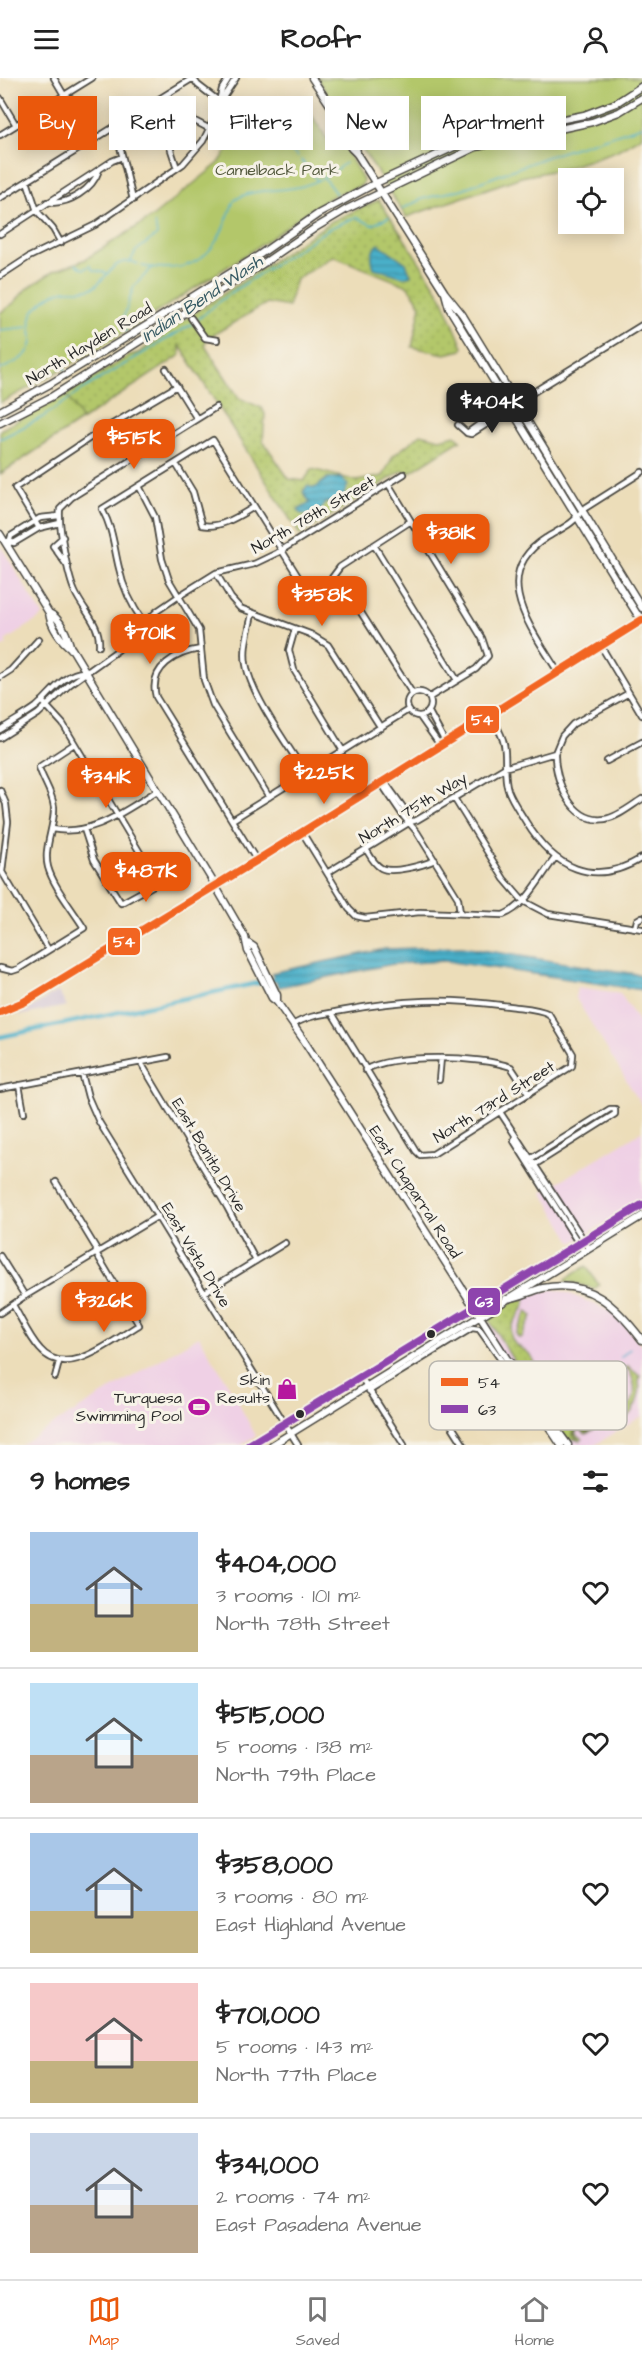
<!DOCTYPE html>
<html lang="en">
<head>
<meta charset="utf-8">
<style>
  :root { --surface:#fff; --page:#f2f2f2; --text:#222; --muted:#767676; --line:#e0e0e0; --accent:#ea580c }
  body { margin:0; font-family:"Architects Daughter",sans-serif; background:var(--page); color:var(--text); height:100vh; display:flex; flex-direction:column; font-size:22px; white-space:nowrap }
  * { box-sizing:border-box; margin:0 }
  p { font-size:20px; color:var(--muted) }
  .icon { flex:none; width:33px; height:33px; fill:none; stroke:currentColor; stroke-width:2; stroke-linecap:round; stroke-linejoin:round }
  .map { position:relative; height:1367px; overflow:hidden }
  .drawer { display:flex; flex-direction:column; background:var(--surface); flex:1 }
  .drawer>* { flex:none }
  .banner { position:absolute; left:18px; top:18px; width:606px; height:54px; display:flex; gap:12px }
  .tools { position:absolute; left:558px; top:90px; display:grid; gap:12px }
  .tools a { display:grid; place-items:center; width:66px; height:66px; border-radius:0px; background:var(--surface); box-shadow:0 3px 15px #0003; font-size:30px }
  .price { position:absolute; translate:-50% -51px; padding:0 14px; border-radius:12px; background:var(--accent); color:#fff; font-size:20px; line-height:39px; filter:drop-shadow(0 2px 3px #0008) }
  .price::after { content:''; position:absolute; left:50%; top:36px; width:18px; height:14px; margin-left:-9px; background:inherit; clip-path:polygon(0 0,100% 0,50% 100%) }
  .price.active { background:#222; color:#fff }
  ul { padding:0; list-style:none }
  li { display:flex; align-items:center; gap:18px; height:150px; padding:0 30px }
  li+li { border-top:2px solid var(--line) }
  li span { display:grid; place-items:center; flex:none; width:168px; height:120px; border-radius:0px; color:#555 }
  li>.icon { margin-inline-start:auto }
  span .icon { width:72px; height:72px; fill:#fffc; stroke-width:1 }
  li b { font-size:26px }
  h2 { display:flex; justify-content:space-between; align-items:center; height:72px; padding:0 30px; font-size:26px }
  .tag { padding:0 21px; border-radius:0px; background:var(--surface); box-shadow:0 3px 15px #0003; font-size:21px; line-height:54px }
  .tag.active { background:var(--accent); color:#fff }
  header { display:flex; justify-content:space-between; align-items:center; height:78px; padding:0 30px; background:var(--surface); font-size:27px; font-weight:700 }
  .dock { display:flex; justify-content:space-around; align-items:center; height:84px; border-top:2px solid var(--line); background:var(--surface); font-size:16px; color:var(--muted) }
  .dock a { display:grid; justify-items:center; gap:3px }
  .dock .active { color:var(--accent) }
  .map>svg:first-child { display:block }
  .built { fill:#efd0e5 }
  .industrial { fill:#cdbed2 }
  .grass { fill:url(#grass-dots); stroke:#6f794b; stroke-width:1.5 }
  .park { fill:#b3c76b; stroke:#6f794b; stroke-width:1.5 }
  .water { fill:url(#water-rules); stroke:#3a6e7a; stroke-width:1.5 }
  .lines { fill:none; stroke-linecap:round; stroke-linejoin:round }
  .stream { stroke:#4ab0ca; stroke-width:1.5 }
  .canal { stroke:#4ab0ca; stroke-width:4.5 }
  .minor-casing { stroke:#484640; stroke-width:8 }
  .major-casing { stroke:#484640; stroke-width:9 }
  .minor { stroke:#fff; stroke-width:4.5 }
  .major { stroke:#fff; stroke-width:6 }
  .bus-1-casing { stroke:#f7f3e8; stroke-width:12 }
  .bus-2-casing { stroke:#f7f3e8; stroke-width:12 }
  .bus-1 { stroke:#f26522; stroke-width:8 }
  .bus-2 { stroke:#8e44ad; stroke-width:8 }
  .bus-dot { fill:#2b2b2b; stroke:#f7f3e8; stroke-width:2 }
  .labels { text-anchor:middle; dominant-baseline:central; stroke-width:6; stroke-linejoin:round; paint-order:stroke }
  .park-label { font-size:16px; fill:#545a3e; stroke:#f7f3e8 }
  .street-label { font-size:16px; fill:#2b2b2b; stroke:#f7f3e8 }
  .poi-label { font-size:16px; fill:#2b2b2b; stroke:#f7f3e8; text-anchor:end }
  .water-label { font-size:18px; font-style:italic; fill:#365a63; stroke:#f7f3e8 }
  .key { fill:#f7f3e8; stroke:#bab7af; stroke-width:1.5 }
  .key-label { font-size:16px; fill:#2b2b2b }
  .line-badge { stroke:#f7f3e8; stroke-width:2 }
  .badge-label { font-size:16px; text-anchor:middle; font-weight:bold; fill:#fff }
</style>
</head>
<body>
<header><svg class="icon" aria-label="menu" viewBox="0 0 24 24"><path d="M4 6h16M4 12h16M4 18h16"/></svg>Roofr<svg class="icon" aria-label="person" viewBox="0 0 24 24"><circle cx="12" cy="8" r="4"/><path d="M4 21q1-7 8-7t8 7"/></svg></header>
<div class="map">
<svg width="642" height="1367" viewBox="0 0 642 1367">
  <defs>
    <pattern id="grass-dots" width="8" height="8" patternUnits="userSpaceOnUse" patternTransform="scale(1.5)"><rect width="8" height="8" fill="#b3c76b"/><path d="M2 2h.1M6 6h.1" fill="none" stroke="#9aab5d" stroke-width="1.8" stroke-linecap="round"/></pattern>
    <pattern id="water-rules" width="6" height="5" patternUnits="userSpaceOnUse" patternTransform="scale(1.5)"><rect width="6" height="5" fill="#4ab0ca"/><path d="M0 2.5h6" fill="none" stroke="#3e8fa4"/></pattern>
  </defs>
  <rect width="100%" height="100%" fill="#f7f3e8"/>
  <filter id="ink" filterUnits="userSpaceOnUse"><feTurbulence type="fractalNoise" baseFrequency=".0167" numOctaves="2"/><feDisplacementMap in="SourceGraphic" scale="12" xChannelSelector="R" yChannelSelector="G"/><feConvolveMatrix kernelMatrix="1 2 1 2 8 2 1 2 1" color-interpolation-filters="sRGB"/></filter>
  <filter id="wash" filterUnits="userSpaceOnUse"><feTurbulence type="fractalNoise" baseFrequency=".008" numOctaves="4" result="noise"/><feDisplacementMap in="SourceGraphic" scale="24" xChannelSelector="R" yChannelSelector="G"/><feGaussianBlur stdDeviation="1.35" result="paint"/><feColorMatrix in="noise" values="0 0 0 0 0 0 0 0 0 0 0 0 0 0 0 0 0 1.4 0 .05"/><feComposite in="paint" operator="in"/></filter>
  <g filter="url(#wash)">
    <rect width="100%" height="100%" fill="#ecddb9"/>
    <path class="built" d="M0,467L43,538L5,563L7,566L0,570Z
      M577,909L620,915L642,949V1028L575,919Z
      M642,1053V1122L573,1165L542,1114Z
      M553,1211L565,1214L617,1236L642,1269V1338L595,1367H563L483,1254L489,1246L487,1240L491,1235L527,1218Z
      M199,1258L229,1308L256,1358L241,1367H20Z"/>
    <path class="industrial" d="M58,914L67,928L18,938L55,915Z"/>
    <path class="grass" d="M379,122L441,217L463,269L462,272L445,276L412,269L421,227L408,208L333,178L296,201L288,229L267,225L206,261L205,268L239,320L262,330L265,336L263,363L289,401L304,403L312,391L357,403L383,398L393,378L421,356L440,361L455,357L461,362L409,395L402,393L300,457L179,266L181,277L0,396L50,326L130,277L138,275L162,259V257L332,143Z
      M525,1219C528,1232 509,1243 511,1258C514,1274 535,1268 534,1291L530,1296L516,1287L487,1239L502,1229Z
      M527,1233L532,1238L522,1259L519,1260L516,1256Z
      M628,1289L640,1298C637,1304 641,1307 639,1315C637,1329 625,1348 609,1348C603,1347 597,1343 591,1341L594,1336L597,1341L602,1343L595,1335L596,1331L603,1342L615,1340L611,1345C631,1327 642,1320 629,1292H615Z
      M537,1307L548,1313V1315L544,1313L540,1320C551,1336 567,1333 576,1346L580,1344L585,1346L587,1343L594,1347L588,1353L578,1349L573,1355V1357L578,1350L587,1354L594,1349V1351L586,1356L579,1351L575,1356L582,1361L579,1363L574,1357L577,1362L565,1360L534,1314Z"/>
    <path class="park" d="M317,0H642V58L616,73L566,90L521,99L406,139Z
      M301,21L327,61L337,55L363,102L362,107C353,112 342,113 333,118C304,133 280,155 253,172C171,226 87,280 0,325V235L15,224L26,211L54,193L84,182L151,140L219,85L241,52L280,31H285Z
      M66,316L82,342L0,396V352Z
      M586,1188L599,1207L594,1211L571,1204L568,1205L566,1201Z"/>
    <path class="water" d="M379,166L406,185L411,197L404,199L374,190C371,180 370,173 379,166Z
      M328,400H342L348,407L341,422L336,425L328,424L324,426L319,436H301L298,432L310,425L303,414L307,408L315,410Z
      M462,869L642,897V912L445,883L393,886L279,909L271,895L385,871Z"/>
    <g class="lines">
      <path class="stream" d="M337,24L357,49
        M263,55L268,59L281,64L298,79
        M370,70L377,69
        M301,82L317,102
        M324,100L336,116
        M337,119L338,120
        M234,123C250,109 284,114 303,108C317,104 333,95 345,85
        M402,131L422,121L462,111L549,78L642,48
        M131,183L138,186
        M76,186L83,191L88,189
        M89,187L93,192L106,195
        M142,188C150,190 157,189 165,190C208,191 220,161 233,125
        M196,243L226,218L330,150L356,139L372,147L389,139
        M0,252L29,249
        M126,254L122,244L134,208L152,190
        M62,285L66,293
        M0,292C9,287 21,283 27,275C40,259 21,244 38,228C46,220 55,213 66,212C75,211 85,214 94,209C107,201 112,182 130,184L136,173L157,157L155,145
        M0,361L43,339L88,308L192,246
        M621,1279L630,1271"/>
      <path class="canal" d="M0,959L273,902"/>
    </g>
  </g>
  <g filter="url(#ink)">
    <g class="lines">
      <defs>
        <path id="minor" d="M54,0L64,17
          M193,0L198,7L220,24
          M0,20L16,47
          M220,24L236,0
          M115,48L133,122
          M0,57L92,0
          M177,90L166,57L167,51L187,39L210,51
          M27,103L37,133L53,151L61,165
          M0,120L193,0
          M47,124C68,128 93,111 99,92
          M0,156L112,83L122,79
          M0,198L29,179L95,147L183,86L203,63L216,37L222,11L229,0
          M191,240L205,260L217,262
          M166,291L197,341
          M458,347L467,355
          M467,355L471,356L517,327L519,323L642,247
          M467,355L492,337L517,323
          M176,386L193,414L202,447C220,451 239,438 254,429
          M389,407L482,560L488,578L476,591L430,619
          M139,408L155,439L162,481L169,502L199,552L204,602L213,627L269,719
          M39,450L15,410L99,354L177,308
          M63,459L53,468L68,489
          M8,463L14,465L39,450L60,445
          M374,467L457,602
          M8,469L11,458L40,440L59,438
          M216,495L231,520L240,530L310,556L328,567L381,650
          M327,515L331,501L340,489L411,443
          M252,536C249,552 243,569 246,586C251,617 289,669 306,696
          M144,545C132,528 123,510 119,490C113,466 114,454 102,431L213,362L299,500L312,510L349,524L360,533L412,615
          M295,551L289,572L294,592L343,673
          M99,568C101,547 83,532 75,514C68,499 58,447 60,431L72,419L216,329
          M601,568L642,637
          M201,571C177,574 148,589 156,619L257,783
          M558,594C533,553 487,497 546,460C558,452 575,446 582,432L642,394
          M0,599L11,592L39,561
          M407 626a12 12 0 1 1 24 0a12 12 0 1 1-24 0Z
          M42,623L63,646L157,803L154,807L121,825L94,782L84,751
          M429,634L443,660V666
          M490,636C495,646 502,655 504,666C507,681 503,697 508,712C512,723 520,734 526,744C554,790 593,810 642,780
          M420,639L437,663L443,666
          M0,652C12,644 25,637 36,629C50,617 65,593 85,594
          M0,660L38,636L69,607L118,572L157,533L179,518L216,495L254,486L277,475L404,396
          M555,675C554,702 572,746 605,741C618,739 631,728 642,721
          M607,683L642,664
          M384,703L385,711L404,739L417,754L458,820L460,835
          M385,704L408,736L410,744
          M0,712L6,726L8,744L2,794L48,871
          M454,720L504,801L523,823L548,836L642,851
          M232,742L408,632
          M52,751C93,759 125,732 157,713
          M302,754L349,831L356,838L365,840L420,834L503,837C527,828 540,799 555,780
          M366,771C370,778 374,786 381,790C392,796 424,787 435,782
          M327,795L410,744L417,742L504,690L555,675L562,658L573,646L629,615
          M635,850L637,842L642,839
          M0,890L12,893L18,891L84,850C73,832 53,808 48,789C43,770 55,748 54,729C52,713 43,703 39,689L74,666
          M0,934L24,924L264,778L642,542
          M293,947C306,938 325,936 341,933C404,921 446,920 509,928C522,930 538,930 549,936L573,976L572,988L433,1076L420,1077L416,1073L332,935
          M141,985L227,1129L256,1183
          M365,992C393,975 481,978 511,989L529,1016
          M82,996L88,1019L99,1044L298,1367
          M439,1002L441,980
          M19,1007L24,1035
          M0,1011L168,979
          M500,1034L589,1170
          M515,1058L514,1063L584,1174
          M527,1083L610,1031H615V1036L531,1089
          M0,1178L25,1218
          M205,1214L285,1165
          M13,1227C22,1242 29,1259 40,1271C67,1303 113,1262 139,1247L96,1175V1170L56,1104
          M0,1235L25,1218L158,1138
          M55,1299L59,1284
          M361,1299L404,1367
          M369,1313L472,1250L479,1251L526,1317L530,1318
          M515,1348L539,1334
          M464,1367L446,1339L445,1335L448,1327L507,1290"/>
        <path id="major" d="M312,0L356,66L357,76
          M334,36L351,70L357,76L445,215L462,236L642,530
          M445,215L449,230L625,517L637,536L642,539
          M0,333L50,306L147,247L259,177L318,136L376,105L478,58L584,37L616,25L642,8
          M0,345L51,319L264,185L315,150L347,131L476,69L592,44L619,34L642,20
          M0,456L49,535C51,549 61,563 72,571L212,802L245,859L248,873L272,920L277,924L303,961L507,1281L519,1294L532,1301L529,1316L530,1320L561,1367
          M49,535C61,540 68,559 71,571
          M248,865L254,869L277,917V924
          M506,1221C519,1220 530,1213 543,1210C590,1201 616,1228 642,1262
          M549,1341L568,1367
          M249,1367L642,1127
          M272,1367L642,1138"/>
      </defs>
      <use href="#minor" class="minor-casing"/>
      <use href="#major" class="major-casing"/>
      <use href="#minor" class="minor"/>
      <use href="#major" class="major"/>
      <defs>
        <path id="bus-1" d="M0,934L24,924L264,778L642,542"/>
        <path id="bus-2" d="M249,1367L642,1127"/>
      </defs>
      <use href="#bus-1" class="bus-1-casing"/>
      <use href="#bus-2" class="bus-2-casing"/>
      <use href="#bus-1" class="bus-1"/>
      <use href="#bus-2" class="bus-2"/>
    </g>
  </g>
  <defs>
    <symbol id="shop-bare" viewBox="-9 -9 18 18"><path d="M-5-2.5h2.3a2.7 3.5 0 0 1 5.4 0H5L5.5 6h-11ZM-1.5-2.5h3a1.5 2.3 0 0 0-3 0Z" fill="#b5179e" stroke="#f7f3e8" stroke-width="2.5" paint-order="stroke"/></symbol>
    <symbol id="stadium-bare" viewBox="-9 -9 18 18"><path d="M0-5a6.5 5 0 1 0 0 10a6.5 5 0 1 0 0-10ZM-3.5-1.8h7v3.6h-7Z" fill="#b5179e" stroke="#f7f3e8" stroke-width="2.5" paint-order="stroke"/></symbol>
  </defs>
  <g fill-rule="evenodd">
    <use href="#shop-bare" x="272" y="1296" width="30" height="30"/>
    <use href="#stadium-bare" x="184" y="1314" width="30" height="30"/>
  </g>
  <g class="bus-dot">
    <circle cx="431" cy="1256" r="5"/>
    <circle cx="300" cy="1336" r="5"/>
  </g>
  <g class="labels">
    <g class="park-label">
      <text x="277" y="92">Camelback Park</text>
    </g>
    <g class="street-label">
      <text transform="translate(89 266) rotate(-31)">North Hayden Road</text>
      <text transform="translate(313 437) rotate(-30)">North 78th Street</text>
      <text transform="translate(413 730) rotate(-31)">North 75th Way</text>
      <text transform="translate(494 1024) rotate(-32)">North 73rd Street</text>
      <text transform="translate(209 1077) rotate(59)">East Bonita Drive</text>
      <text transform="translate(415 1114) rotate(57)">East Chaparral Road</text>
      <text transform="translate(196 1177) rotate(59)">East Vista Drive</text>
    </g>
    <g class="poi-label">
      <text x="270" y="1302">Skin<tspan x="270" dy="18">Results</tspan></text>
      <text x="182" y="1320">Turquesa<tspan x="182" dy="18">Swimming Pool</tspan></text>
    </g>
    <g class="water-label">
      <text transform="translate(202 221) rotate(-34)">Indian Bend Wash</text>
    </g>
  </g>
  <rect x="429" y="1283" width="198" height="69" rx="9" class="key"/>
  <rect x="441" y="1300" width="27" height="8" fill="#f26522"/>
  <rect x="441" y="1327" width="27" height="8" fill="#8e44ad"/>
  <g class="key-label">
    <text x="478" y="1310">54</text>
    <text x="478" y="1337">63</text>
  </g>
  <g class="line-badge">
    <rect x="465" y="627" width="35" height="29" rx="6" fill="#f26522"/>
    <rect x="107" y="849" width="34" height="29" rx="6" fill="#f26522"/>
    <rect x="467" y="1209" width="34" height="29" rx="6" fill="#8e44ad"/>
  </g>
  <g class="badge-label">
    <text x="482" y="647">54</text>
    <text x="124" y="869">54</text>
    <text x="484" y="1229">63</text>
  </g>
</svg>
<div class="tools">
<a><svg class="icon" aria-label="locate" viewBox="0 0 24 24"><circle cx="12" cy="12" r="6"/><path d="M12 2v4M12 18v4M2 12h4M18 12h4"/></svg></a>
</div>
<b class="price active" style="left:492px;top:356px">$404K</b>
<b class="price" style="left:134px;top:392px">$515K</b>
<b class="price" style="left:451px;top:487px">$381K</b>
<b class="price" style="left:322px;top:549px">$358K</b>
<b class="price" style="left:150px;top:587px">$701K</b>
<b class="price" style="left:324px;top:727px">$225K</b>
<b class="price" style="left:106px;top:731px">$341K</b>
<b class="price" style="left:146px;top:825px">$487K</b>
<b class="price" style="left:104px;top:1255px">$326K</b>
<div class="banner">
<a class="tag active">Buy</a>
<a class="tag">Rent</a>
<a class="tag">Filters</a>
<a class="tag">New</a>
<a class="tag">Apartment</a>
</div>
</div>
<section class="drawer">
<h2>9 homes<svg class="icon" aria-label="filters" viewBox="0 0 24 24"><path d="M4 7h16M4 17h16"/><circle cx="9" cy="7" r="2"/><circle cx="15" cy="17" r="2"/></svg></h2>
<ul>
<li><span style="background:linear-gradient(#a9c7e8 60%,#c2b280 0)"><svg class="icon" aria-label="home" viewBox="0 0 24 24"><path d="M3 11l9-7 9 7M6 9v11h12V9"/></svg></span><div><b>$404,000</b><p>3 rooms · 101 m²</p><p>North 78th Street</p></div><svg class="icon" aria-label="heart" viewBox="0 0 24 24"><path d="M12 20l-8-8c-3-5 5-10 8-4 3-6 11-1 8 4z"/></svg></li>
<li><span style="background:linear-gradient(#bfe0f5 60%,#b9a48a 0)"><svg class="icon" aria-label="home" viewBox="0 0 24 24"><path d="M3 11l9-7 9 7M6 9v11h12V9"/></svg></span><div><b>$515,000</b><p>5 rooms · 138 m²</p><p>North 79th Place</p></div><svg class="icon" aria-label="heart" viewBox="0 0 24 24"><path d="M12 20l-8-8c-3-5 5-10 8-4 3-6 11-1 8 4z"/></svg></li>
<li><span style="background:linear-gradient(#a9c7e8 65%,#c2b280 0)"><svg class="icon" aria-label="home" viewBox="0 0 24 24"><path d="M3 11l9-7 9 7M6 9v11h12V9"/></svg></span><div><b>$358,000</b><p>3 rooms · 80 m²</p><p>East Highland Avenue</p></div><svg class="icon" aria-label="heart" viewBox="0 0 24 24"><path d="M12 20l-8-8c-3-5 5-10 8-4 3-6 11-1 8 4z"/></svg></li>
<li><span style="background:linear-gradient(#f6c9c9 65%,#c2b280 0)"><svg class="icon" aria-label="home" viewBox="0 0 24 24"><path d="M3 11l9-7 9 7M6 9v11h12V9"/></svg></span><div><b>$701,000</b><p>5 rooms · 143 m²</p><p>North 77th Place</p></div><svg class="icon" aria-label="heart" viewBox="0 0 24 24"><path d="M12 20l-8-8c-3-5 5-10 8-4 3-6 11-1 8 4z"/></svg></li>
<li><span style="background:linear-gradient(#c9d6e8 60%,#b9a48a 0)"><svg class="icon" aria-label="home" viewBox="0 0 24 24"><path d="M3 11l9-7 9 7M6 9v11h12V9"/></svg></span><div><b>$341,000</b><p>2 rooms · 74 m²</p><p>East Pasadena Avenue</p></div><svg class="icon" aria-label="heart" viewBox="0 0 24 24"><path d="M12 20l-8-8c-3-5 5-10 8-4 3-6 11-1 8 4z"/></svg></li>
</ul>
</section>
<nav class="dock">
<a class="active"><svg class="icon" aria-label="map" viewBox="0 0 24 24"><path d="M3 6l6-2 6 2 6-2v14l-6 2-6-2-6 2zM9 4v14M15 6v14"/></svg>Map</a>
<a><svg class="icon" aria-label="saved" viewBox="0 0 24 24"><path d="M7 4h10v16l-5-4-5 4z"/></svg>Saved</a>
<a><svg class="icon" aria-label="home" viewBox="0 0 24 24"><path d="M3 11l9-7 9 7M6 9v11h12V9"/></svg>Home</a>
</nav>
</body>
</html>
